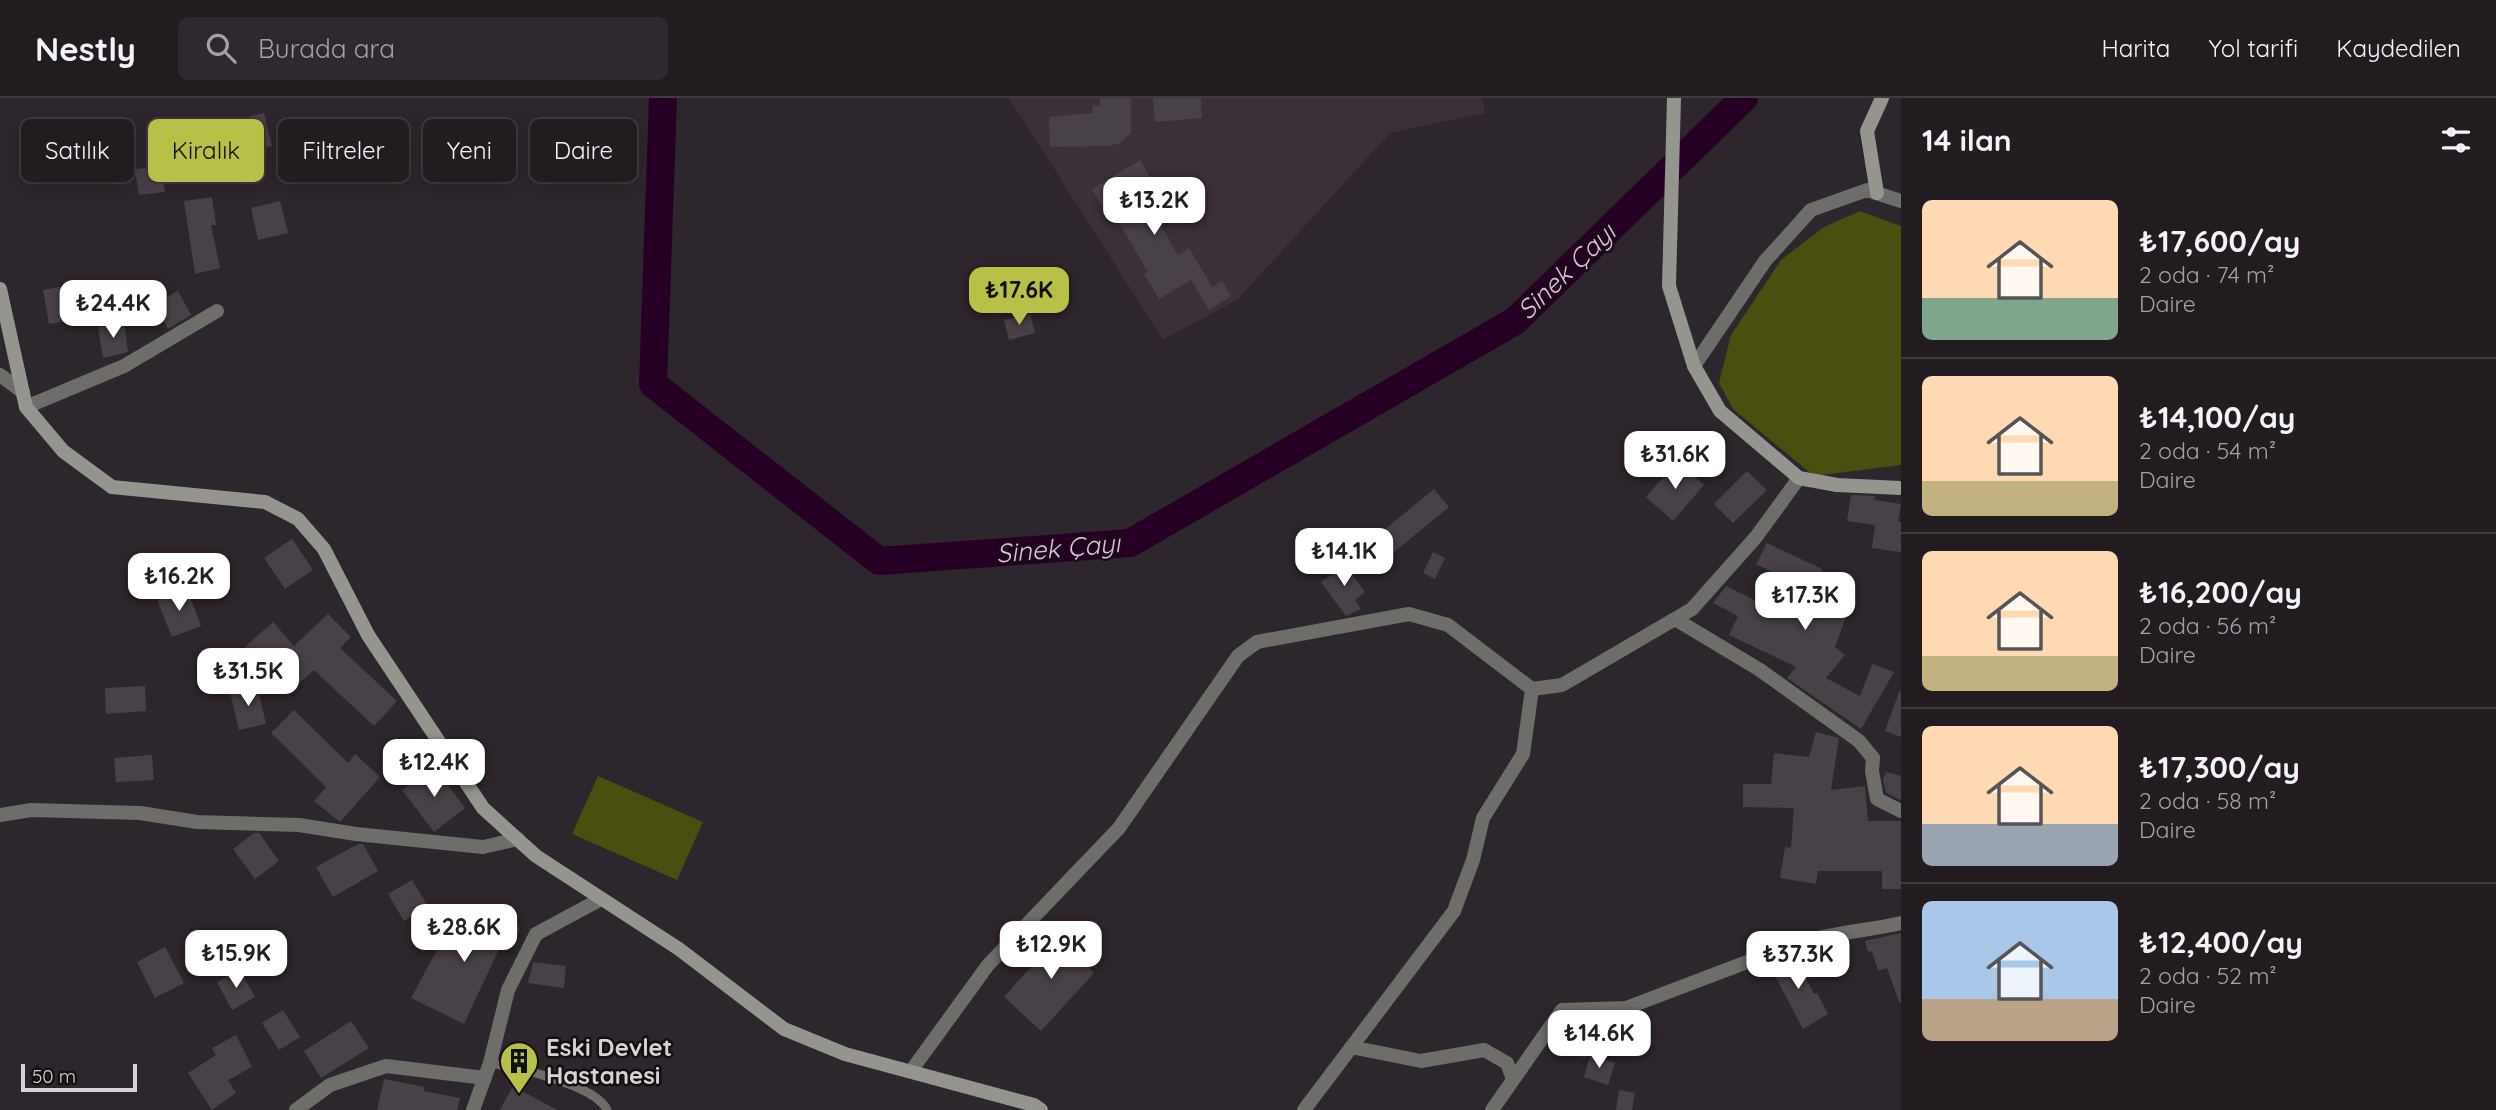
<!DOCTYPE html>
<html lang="tr">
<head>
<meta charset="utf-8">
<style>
  :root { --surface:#221c21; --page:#2e292e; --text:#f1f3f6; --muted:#a2a1a5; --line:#3f3a3f; --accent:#b8c147 }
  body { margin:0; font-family:Quicksand,sans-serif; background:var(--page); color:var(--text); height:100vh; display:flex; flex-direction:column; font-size:26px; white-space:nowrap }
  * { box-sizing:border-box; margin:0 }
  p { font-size:23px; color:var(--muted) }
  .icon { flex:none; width:38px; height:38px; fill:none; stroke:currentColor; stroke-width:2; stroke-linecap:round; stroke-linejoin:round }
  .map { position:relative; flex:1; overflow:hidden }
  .sheet { display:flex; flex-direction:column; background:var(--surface); width:595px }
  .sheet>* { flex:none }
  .guide { position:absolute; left:21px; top:21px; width:665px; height:63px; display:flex; gap:14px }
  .scale { position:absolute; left:21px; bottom:18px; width:116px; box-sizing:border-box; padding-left:7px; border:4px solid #d7d2d6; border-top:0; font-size:19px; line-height:24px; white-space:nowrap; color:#d7d2d6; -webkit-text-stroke:5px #131012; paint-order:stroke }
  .price { position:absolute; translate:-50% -60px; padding:0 16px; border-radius:14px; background:#fff; color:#222; font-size:23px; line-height:46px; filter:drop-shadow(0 2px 4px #0008) }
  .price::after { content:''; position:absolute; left:50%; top:42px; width:21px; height:16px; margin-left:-10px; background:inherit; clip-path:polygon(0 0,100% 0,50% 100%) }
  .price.active { background:var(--accent); color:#111 }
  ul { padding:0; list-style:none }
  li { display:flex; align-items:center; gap:21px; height:175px; padding:0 21px }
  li+li { border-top:2px solid var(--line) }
  li span { display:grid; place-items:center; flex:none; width:196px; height:140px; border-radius:10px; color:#555 }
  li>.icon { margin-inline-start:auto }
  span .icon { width:84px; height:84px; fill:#fffc; stroke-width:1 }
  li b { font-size:30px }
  h2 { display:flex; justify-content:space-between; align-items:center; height:84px; padding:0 21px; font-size:30px }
  .pill { padding:0 24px; border-radius:10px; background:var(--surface); box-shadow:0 4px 18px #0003,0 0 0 2px var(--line); font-size:24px; line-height:63px }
  .pill.active { background:var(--accent); color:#111 }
  header { display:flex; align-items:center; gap:42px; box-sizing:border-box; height:98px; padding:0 35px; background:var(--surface); border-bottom:2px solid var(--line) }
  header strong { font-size:33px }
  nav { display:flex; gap:38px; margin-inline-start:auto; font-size:24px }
  .search { width:490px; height:63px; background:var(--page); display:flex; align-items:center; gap:18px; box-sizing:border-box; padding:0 24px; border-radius:10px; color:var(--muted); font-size:26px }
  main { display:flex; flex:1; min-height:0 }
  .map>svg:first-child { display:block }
  .built { fill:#3b2f39 }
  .green { fill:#4a4e0f }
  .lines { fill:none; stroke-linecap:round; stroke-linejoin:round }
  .river { stroke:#260024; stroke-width:28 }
  .building { fill:#494148 }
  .lane { stroke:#6d6d69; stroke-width:9 }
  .street { stroke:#6d6d69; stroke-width:14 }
  .secondary { stroke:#94958e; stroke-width:14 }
  .labels { text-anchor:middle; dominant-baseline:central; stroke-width:5; stroke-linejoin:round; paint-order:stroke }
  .poi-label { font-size:24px; font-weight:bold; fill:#d7d2d6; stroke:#131012; text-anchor:start }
  .water-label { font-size:26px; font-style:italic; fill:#f6b2ee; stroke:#131012 }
</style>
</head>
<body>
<header>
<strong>Nestly</strong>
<div class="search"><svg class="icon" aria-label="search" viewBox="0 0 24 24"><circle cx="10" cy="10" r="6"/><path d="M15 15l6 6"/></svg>Burada ara</div>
<nav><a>Harita</a><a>Yol tarifi</a><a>Kaydedilen</a></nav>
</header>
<main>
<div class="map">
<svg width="1901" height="1012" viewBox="0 0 1901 1012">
  <rect width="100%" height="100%" fill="#2d262c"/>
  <path class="built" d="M1009,0H1482L1485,15L1390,35L1238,201L1163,242Z"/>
  <path class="green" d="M1860,113L1901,128V367L1814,378L1733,311L1719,285L1731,237L1781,162L1824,129Z
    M598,678L703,724L677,782L572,736Z"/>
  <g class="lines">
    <path class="river" d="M663,0L653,286L879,463L1130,445L1515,223L1744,0"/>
  </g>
  <path class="building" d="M1100,0H1131V35L1120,45L1108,48L1050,49L1049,19L1092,15L1093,7L1100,8Z
    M1153,0H1201L1202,20L1155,24Z
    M264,15L272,48L245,55L236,22Z
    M1140,62L1155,88L1142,96L1178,157L1189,150L1212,189L1222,183L1231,198L1209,212L1191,182L1159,201L1144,176L1148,174L1112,113L1107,116L1092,91Z
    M162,68L165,94L139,97L135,71Z
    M212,99L216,127H211L220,170L195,176L184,103Z
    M280,103L288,135L258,142L251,110Z
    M69,187L75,222L49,226L43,192Z
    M178,193L191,217L168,231L155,205Z
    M1030,216L1035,235L1009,242L1004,222Z
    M124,225L128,254L103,260L98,229Z
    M1677,363L1704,387L1673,423L1646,399Z
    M1747,373L1767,392L1733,425L1714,406Z
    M1434,391L1449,409L1387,460L1372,442Z
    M1851,397L1875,398V402L1901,406L1898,423L1901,424V454L1872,450L1875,427L1847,423Z
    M292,441L313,472L285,491L264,460Z
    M1767,445L1822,471L1821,473L1850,484L1841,508L1849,511L1835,549L1845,557L1826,580L1860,598L1872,566L1894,574L1861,631L1787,580L1796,569L1729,537L1738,518L1713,505L1726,488L1776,513L1792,484L1756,466Z
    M1433,454L1445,460L1435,481L1423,475Z
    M1341,461L1365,494L1355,502L1361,511L1346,518L1321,484L1334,475L1330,470Z
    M187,491L201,528L172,539L157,502Z
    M328,516L351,539L340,550L397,603L374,628L314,572L287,596L245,549L273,524L294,548Z
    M257,587L266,626L239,632L230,594Z
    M145,588L146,613L106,616L105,590Z
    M1899,594H1901V639L1885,633Z
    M294,612L348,665L355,656L380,679L340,724L314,703L326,689L271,635Z
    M1816,634L1839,640L1831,692L1865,688L1868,723H1901V791H1882V773H1818L1816,786L1780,780L1785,749L1791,750L1794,710L1743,709V686H1771L1774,655L1809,659Z
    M152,657L154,682L116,684L114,660Z
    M434,668L465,710L434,734L402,692Z
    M1886,674L1901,678V702L1886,695L1883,682Z
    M254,735H259L279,763L255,781L233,751Z
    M358,746H363L378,773L333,799L316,769Z
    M412,782L428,808L404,823L388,796Z
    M475,806L520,830L507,853L500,849L464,926L411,900L450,828L460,833Z
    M1064,832L1084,849L1079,854L1091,865L1088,869L1094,875L1041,933L1004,899Z
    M1901,835V904H1899L1887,870L1878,873L1872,853L1868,854L1865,843Z
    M165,849L184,885L155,900L137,864Z
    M1794,856L1814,896L1817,895L1828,916L1803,931L1769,866Z
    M533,864L566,868L564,890L528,885Z
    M239,871L255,899L232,912L217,884Z
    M283,912L300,939L279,952L262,925Z
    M351,923L369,950L321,980L304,953Z
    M1568,933L1592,941L1586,960L1562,952Z
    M236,937L252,969L228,982L236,995L212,1012L188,975L216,957L212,950Z
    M1590,957L1615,965L1608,987L1584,979Z
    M384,981L425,989L424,993L460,1000L457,1012H377Z
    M513,988L557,1012H500Z
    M1619,992L1635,995L1632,1012H1616Z"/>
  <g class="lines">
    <path class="lane" d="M490,965C516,969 596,987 607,1012"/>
    <path class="street" d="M1694,268L1765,163L1811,112L1867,92L1901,103
      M0,277L23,294
      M26,309L124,268L217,213
      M1675,521L1760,572L1859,643L1873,660L1872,673L1877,701L1901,713
      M0,717L31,712L140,715L197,724L299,727L356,736L483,749L518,741
      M1351,949L1421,963L1484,952L1507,965L1513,981
      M911,973L988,867L1119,730L1238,558L1257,544L1409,516L1448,527L1532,591L1562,587L1692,511L1756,439L1799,380
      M296,1012L330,987L386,968L485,980
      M473,1012L490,965L508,892L536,836L601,801
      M1304,1012L1454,813L1473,762L1483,720L1523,656L1532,591
      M1492,1012L1562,912L1626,910L1797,845C1831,835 1866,833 1901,825"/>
    <path class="secondary" d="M1674,0L1669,188L1694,268L1720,313L1799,380L1837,387L1901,390
      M1877,95L1867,33L1882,0
      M0,191L26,309L63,353L112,389L265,404L298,421L324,451L368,537L483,710L536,758L679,851L784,931L845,956L1034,1007L1041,1012"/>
  </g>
  <defs>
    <symbol id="building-pin" viewBox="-11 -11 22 30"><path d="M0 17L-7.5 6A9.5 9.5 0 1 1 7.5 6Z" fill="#b8c147" stroke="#131012"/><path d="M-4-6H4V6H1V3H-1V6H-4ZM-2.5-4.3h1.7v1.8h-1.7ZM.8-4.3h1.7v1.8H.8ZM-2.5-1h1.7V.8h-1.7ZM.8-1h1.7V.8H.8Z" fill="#111"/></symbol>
  </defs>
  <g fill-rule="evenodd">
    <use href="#building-pin" x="497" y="941" width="44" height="60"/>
  </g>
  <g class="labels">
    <g class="poi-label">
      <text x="546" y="949">Eski Devlet<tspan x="546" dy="28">Hastanesi</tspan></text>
    </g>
    <g class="water-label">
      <text transform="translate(1566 173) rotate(-44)">Sinek Çayı</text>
      <text transform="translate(1058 450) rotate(-5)">Sinek Çayı</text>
    </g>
  </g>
</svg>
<div class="scale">50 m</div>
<b class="price" style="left:1154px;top:139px">₺13.2K</b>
<b class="price active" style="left:1019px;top:229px">₺17.6K</b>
<b class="price" style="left:113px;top:242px">₺24.4K</b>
<b class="price" style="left:1675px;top:393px">₺31.6K</b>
<b class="price" style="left:1344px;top:490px">₺14.1K</b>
<b class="price" style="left:179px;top:515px">₺16.2K</b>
<b class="price" style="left:1805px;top:534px">₺17.3K</b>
<b class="price" style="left:248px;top:610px">₺31.5K</b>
<b class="price" style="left:434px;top:701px">₺12.4K</b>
<b class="price" style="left:464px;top:866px">₺28.6K</b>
<b class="price" style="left:1051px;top:883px">₺12.9K</b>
<b class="price" style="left:236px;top:892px">₺15.9K</b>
<b class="price" style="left:1798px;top:893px">₺37.3K</b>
<b class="price" style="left:1599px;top:972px">₺14.6K</b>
<div class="guide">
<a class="pill">Satılık</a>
<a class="pill active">Kiralık</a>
<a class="pill">Filtreler</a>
<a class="pill">Yeni</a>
<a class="pill">Daire</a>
</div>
</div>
<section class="sheet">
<h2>14 ilan<svg class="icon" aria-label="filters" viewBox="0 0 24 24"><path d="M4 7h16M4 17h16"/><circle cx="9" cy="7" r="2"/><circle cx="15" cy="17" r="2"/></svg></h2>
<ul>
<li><span style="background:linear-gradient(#ffd9b3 70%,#7fa58c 0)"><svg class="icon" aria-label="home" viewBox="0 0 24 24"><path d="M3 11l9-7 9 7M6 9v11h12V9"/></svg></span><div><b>₺17,600/ay</b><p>2 oda · 74 m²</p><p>Daire</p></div></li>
<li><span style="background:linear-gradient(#ffd9b3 75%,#c2b280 0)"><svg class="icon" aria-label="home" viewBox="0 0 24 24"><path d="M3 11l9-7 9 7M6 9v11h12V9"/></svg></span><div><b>₺14,100/ay</b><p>2 oda · 54 m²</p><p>Daire</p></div></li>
<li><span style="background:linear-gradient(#ffd9b3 75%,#c2b280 0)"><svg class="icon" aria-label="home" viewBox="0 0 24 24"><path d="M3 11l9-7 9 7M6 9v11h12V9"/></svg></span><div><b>₺16,200/ay</b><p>2 oda · 56 m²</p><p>Daire</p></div></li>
<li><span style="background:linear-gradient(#ffd9b3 70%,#9aa5b1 0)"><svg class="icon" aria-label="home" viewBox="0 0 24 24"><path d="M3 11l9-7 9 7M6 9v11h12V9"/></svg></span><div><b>₺17,300/ay</b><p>2 oda · 58 m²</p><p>Daire</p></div></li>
<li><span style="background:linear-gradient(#a9c7e8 70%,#b9a48a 0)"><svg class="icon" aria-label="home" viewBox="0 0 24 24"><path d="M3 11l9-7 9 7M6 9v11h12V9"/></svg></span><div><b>₺12,400/ay</b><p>2 oda · 52 m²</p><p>Daire</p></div></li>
</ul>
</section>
</main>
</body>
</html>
